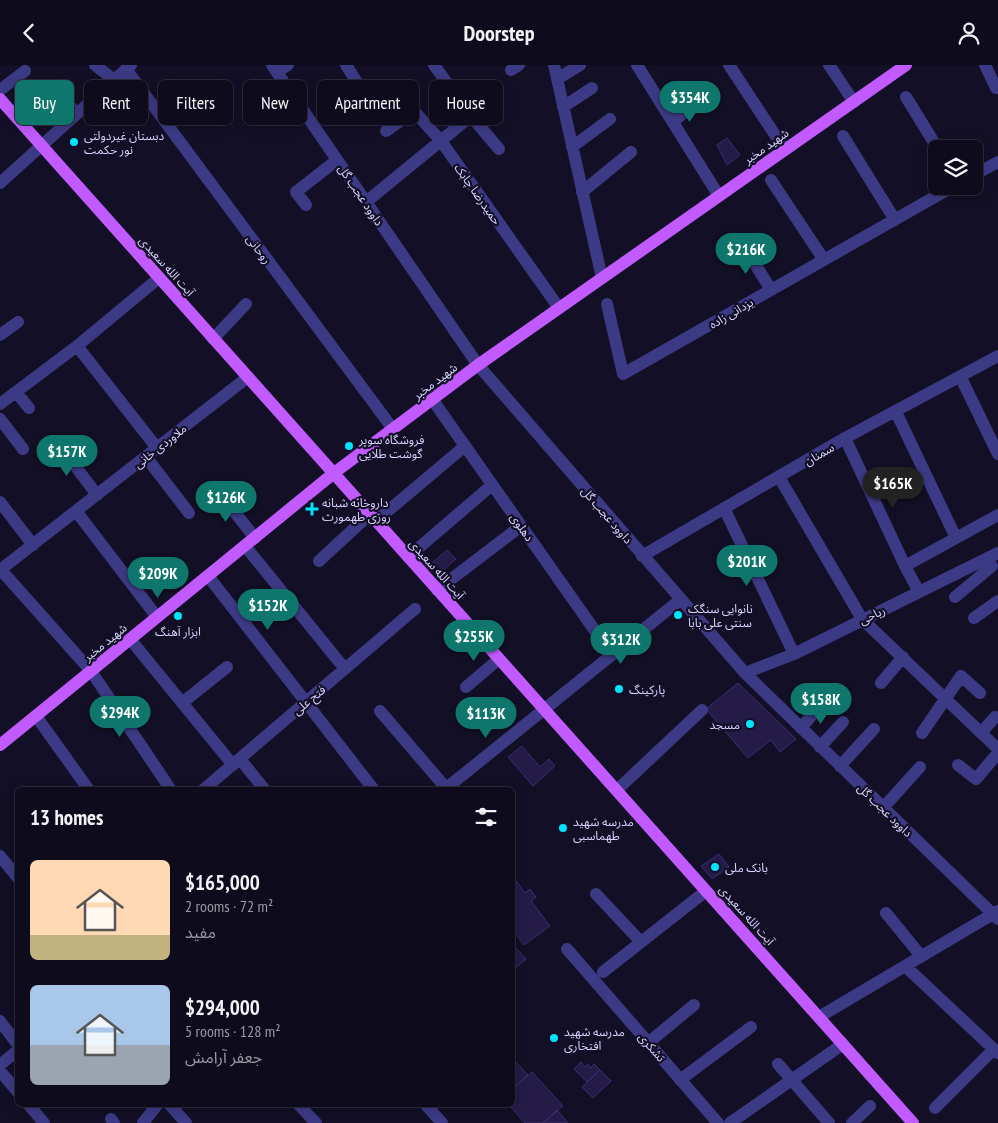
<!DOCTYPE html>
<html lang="en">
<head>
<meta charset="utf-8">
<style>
  :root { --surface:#0e0b1c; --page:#1c1929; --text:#f1f3f6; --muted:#9b9ba3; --line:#2e2b3b; --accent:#0f766e }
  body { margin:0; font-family:"PT Sans Narrow","Noto Sans Arabic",sans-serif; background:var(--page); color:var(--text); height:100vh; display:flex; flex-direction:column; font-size:19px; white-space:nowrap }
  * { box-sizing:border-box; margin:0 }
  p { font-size:16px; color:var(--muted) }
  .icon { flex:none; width:28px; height:28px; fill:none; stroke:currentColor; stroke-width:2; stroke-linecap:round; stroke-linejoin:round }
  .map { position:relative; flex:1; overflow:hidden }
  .sheet { position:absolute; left:15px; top:722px; width:500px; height:320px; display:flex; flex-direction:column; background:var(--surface); border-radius:8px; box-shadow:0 2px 12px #0003,0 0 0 1px var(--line) }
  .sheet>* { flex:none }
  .top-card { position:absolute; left:15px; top:15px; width:500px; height:45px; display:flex; gap:10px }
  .fabs { position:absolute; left:928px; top:75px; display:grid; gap:10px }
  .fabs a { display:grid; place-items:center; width:55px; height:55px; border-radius:8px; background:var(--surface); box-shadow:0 2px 12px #0003,0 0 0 1px var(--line); font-size:25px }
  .price { position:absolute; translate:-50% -42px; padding:0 11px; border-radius:18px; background:var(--accent); color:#fff; font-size:16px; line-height:32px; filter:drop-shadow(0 1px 2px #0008) }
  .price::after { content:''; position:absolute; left:50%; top:30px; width:15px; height:11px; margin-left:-8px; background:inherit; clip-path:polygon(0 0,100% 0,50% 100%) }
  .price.selected { background:#222; color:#fff }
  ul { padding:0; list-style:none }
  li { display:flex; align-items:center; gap:15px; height:125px; padding:0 15px }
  li span { display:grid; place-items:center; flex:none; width:140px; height:100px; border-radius:8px; color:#555 }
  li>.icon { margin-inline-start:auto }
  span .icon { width:60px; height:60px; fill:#fffc; stroke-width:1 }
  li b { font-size:21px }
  h2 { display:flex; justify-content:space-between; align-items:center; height:60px; padding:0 15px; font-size:21px }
  .pill { padding:0 18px; border-radius:8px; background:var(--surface); box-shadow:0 2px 12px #0003,0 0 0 1px var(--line); font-size:18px; line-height:45px }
  .pill.selected { background:var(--accent); color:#fff }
  header { display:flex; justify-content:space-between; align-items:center; height:65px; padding:0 15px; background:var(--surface); font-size:22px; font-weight:700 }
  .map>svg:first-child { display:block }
  .building { fill:#241b47; stroke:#3b2d73 }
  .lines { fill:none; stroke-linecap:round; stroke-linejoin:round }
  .minor { stroke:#3d3a85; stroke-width:12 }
  .major { stroke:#c25bff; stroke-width:12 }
  .poi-dot { fill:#00e5ff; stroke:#130f26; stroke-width:2 }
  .labels { text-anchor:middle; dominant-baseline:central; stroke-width:4.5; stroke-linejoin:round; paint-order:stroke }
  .poi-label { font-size:12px; fill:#d9d4ff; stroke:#130f26; text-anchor:start }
  .street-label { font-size:12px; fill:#d9d4ff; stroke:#130f26 }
</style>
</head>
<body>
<header><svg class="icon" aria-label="back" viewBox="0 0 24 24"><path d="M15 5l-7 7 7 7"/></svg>Doorstep<svg class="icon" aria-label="person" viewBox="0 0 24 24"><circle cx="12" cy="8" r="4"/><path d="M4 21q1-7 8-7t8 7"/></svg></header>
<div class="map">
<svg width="998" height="1058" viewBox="0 0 998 1058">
  <rect width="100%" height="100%" fill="#130f26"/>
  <path class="building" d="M727,73L740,90L727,100L717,80Z
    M447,485L456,494L440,508L432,498Z
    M738,618L796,674L780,687L771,675L748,693L706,644Z
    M522,681L540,702L549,694L555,701L533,721L508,692Z
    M719,789L729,802L712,814L701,801Z
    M512,810L525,828L530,824L536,832L531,836L550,861L524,880L512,864Z
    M512,879L526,894L512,906Z
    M512,993L528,1010L512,1024Z
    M581,997L585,1002L588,999L591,1003L594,999L600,1005L587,1017L574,1004Z
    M600,1005L611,1016L593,1033L582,1022Z
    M532,1007L563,1041L543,1058H525L509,1040H512V1024Z
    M557,1045L568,1058H543Z"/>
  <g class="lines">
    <path class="minor" d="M95,0L114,15
      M272,0L478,300L745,608L998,854
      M346,0L376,47
      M434,0L471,51L499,84
      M554,0L602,213
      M637,0L719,131
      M729,0L785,85
      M829,0L854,37
      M985,0L996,23
      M126,4L393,364
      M511,5L519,0
      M277,7L288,0
      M557,14L580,0
      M52,20L76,48
      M0,25L25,6
      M906,32L938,84
      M563,42L592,23
      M251,53L291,28
      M673,57L692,41
      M386,66L414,46L441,76L559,243
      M843,71L895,155
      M572,82L610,54
      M974,110L998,97
      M771,115L824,195
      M0,118L131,0
      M582,127L631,87
      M366,137L471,51
      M306,140L296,127L337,95
      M744,181L771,225
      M607,239L623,309L954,121
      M0,270L18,257
      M213,274L246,239
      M77,281L157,383
      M961,313L998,389
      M16,327L29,343
      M432,334L612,590
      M0,339L77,281L159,213
      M896,347L956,473
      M0,354L23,384
      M845,373L905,501L919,527
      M58,378L97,430
      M146,392L189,448
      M779,412L862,554L998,684
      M219,427L255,473
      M0,437L33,480
      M724,443L794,589
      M76,446L157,552
      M376,456L465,381
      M245,481L345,604
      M642,491L845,373L998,291
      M408,492L492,420
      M319,496L370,449
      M905,501L998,450
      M0,505L248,312
      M1,505L91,606L171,725
      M208,511L374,725
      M437,525L521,461
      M955,532L992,501
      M974,553L998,536
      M130,574L233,700
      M745,608L794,589L998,488
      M881,618L903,592
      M466,622L499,594
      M182,638L227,602
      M380,646L446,723
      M36,651L89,725
      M801,663L829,630
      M922,668L961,611L980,628
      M981,668L995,652
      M820,682L843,657
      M240,694L265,725
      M958,700L976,714L998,688
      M840,701L874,664
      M618,724L702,645
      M203,725L415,544
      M444,725L680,535
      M883,743L920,702
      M0,791L18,813
      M596,829L641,877
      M886,848L921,891
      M567,884L718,1058
      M905,901L998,988
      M603,907L706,826
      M819,952L998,846
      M0,956L18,980
      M648,978L694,940
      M778,999L829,1058
      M0,1000L18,985
      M0,1006L18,1027
      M680,1015L751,962
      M29,1040L44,1058
      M170,1040L186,1058
      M299,1040L316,1058
      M426,1040L442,1058
      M935,1043L994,984
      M111,1054L114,1058
      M143,1058L157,1040
      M730,1058L843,979
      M852,1058L870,1041"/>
    <path class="major" d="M0,34L913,1058
      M0,680L334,408L478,300L906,0"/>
  </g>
  <g class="poi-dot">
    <circle cx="74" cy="77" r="5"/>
    <circle cx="349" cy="381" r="5"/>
    <path d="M309.5 436.5h5v5h5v5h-5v5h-5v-5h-5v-5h5z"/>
    <circle cx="678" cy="550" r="5"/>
    <circle cx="178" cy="551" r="5"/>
    <circle cx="619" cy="624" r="5"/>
    <circle cx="750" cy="659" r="5"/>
    <circle cx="563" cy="763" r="5"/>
    <circle cx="715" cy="802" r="5"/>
    <circle cx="554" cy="973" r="5"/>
  </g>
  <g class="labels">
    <g class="poi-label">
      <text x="84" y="70">دبستان غیردولتی<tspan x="84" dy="14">نور حکمت</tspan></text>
      <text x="359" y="374">فروشگاه سوپر<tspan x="359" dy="14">گوشت طلایی</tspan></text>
      <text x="322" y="437">داروخانه شبانه<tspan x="322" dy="14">روزی طهمورث</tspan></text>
      <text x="688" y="543">نانوایی سنگک<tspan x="688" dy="14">سنتی علی بابا</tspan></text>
      <text x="178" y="566" text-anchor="middle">ابزار آهنگ</text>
      <text x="629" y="624">پارکینگ</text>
      <text x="740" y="659" text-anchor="end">مسجد</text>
      <text x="573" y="756">مدرسه شهید<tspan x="573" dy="14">طهماسبی</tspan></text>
      <text x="725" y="802">بانک ملی</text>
      <text x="564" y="966">مدرسه شهید<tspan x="564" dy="14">افتخاری</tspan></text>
    </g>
    <g class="street-label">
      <text transform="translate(766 81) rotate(-35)">شهید مخبر</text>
      <text transform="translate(478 129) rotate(55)">حمیدرضا چابک</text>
      <text transform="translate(361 130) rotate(56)">داوود عجب گل</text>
      <text transform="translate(259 184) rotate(53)">روحانی</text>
      <text transform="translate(167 201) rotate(48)">آیت الله سعیدی</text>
      <text transform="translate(731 248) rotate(-30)">یزدانی زاده</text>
      <text transform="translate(435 316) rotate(-37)">شهید مخبر</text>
      <text transform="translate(160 381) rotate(-38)">ملاوردی خانی</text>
      <text transform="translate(819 389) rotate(-30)">سمنان</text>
      <text transform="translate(607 450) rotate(49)">داوود عجب گل</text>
      <text transform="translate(522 462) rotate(55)">دهلوی</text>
      <text transform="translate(437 504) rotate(48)">آیت الله سعیدی</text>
      <text transform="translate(872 550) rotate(-26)">ریاحی</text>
      <text transform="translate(105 577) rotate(-39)">شهید مخبر</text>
      <text transform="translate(309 635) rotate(-40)">فتح علی</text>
      <text transform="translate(885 745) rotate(44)">داوود عجب گل</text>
      <text transform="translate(747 850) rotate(48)">آیت الله سعیدی</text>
      <text transform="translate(652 982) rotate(49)">تشکری</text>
    </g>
  </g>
</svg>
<div class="fabs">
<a><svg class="icon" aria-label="layers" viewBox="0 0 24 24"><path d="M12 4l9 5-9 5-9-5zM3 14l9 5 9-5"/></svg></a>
</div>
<b class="price" style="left:690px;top:58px">$354K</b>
<b class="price" style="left:746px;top:210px">$216K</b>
<b class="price" style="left:67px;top:412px">$157K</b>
<b class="price selected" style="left:893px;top:444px">$165K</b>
<b class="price" style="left:226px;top:458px">$126K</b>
<b class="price" style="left:747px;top:522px">$201K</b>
<b class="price" style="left:158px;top:534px">$209K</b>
<b class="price" style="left:268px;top:566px">$152K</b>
<b class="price" style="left:474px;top:597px">$255K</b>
<b class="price" style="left:621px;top:600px">$312K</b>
<b class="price" style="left:821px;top:660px">$158K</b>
<b class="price" style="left:120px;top:673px">$294K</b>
<b class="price" style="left:486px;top:674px">$113K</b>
<div class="top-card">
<a class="pill selected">Buy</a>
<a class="pill">Rent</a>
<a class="pill">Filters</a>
<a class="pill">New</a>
<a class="pill">Apartment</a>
<a class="pill">House</a>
</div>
<section class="sheet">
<h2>13 homes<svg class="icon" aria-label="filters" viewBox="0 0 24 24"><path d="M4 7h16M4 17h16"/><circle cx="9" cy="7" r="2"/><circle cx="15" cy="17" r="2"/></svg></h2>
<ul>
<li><span style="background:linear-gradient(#ffd9b3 75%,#c2b280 0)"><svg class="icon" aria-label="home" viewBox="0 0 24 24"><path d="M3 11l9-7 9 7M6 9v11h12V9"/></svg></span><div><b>$165,000</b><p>2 rooms · 72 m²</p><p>مفید</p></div></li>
<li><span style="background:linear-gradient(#a9c7e8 60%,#9aa5b1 0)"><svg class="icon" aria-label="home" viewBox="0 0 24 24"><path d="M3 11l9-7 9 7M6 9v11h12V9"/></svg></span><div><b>$294,000</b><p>5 rooms · 128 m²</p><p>جعفر آرامش</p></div></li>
</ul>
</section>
</div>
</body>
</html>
